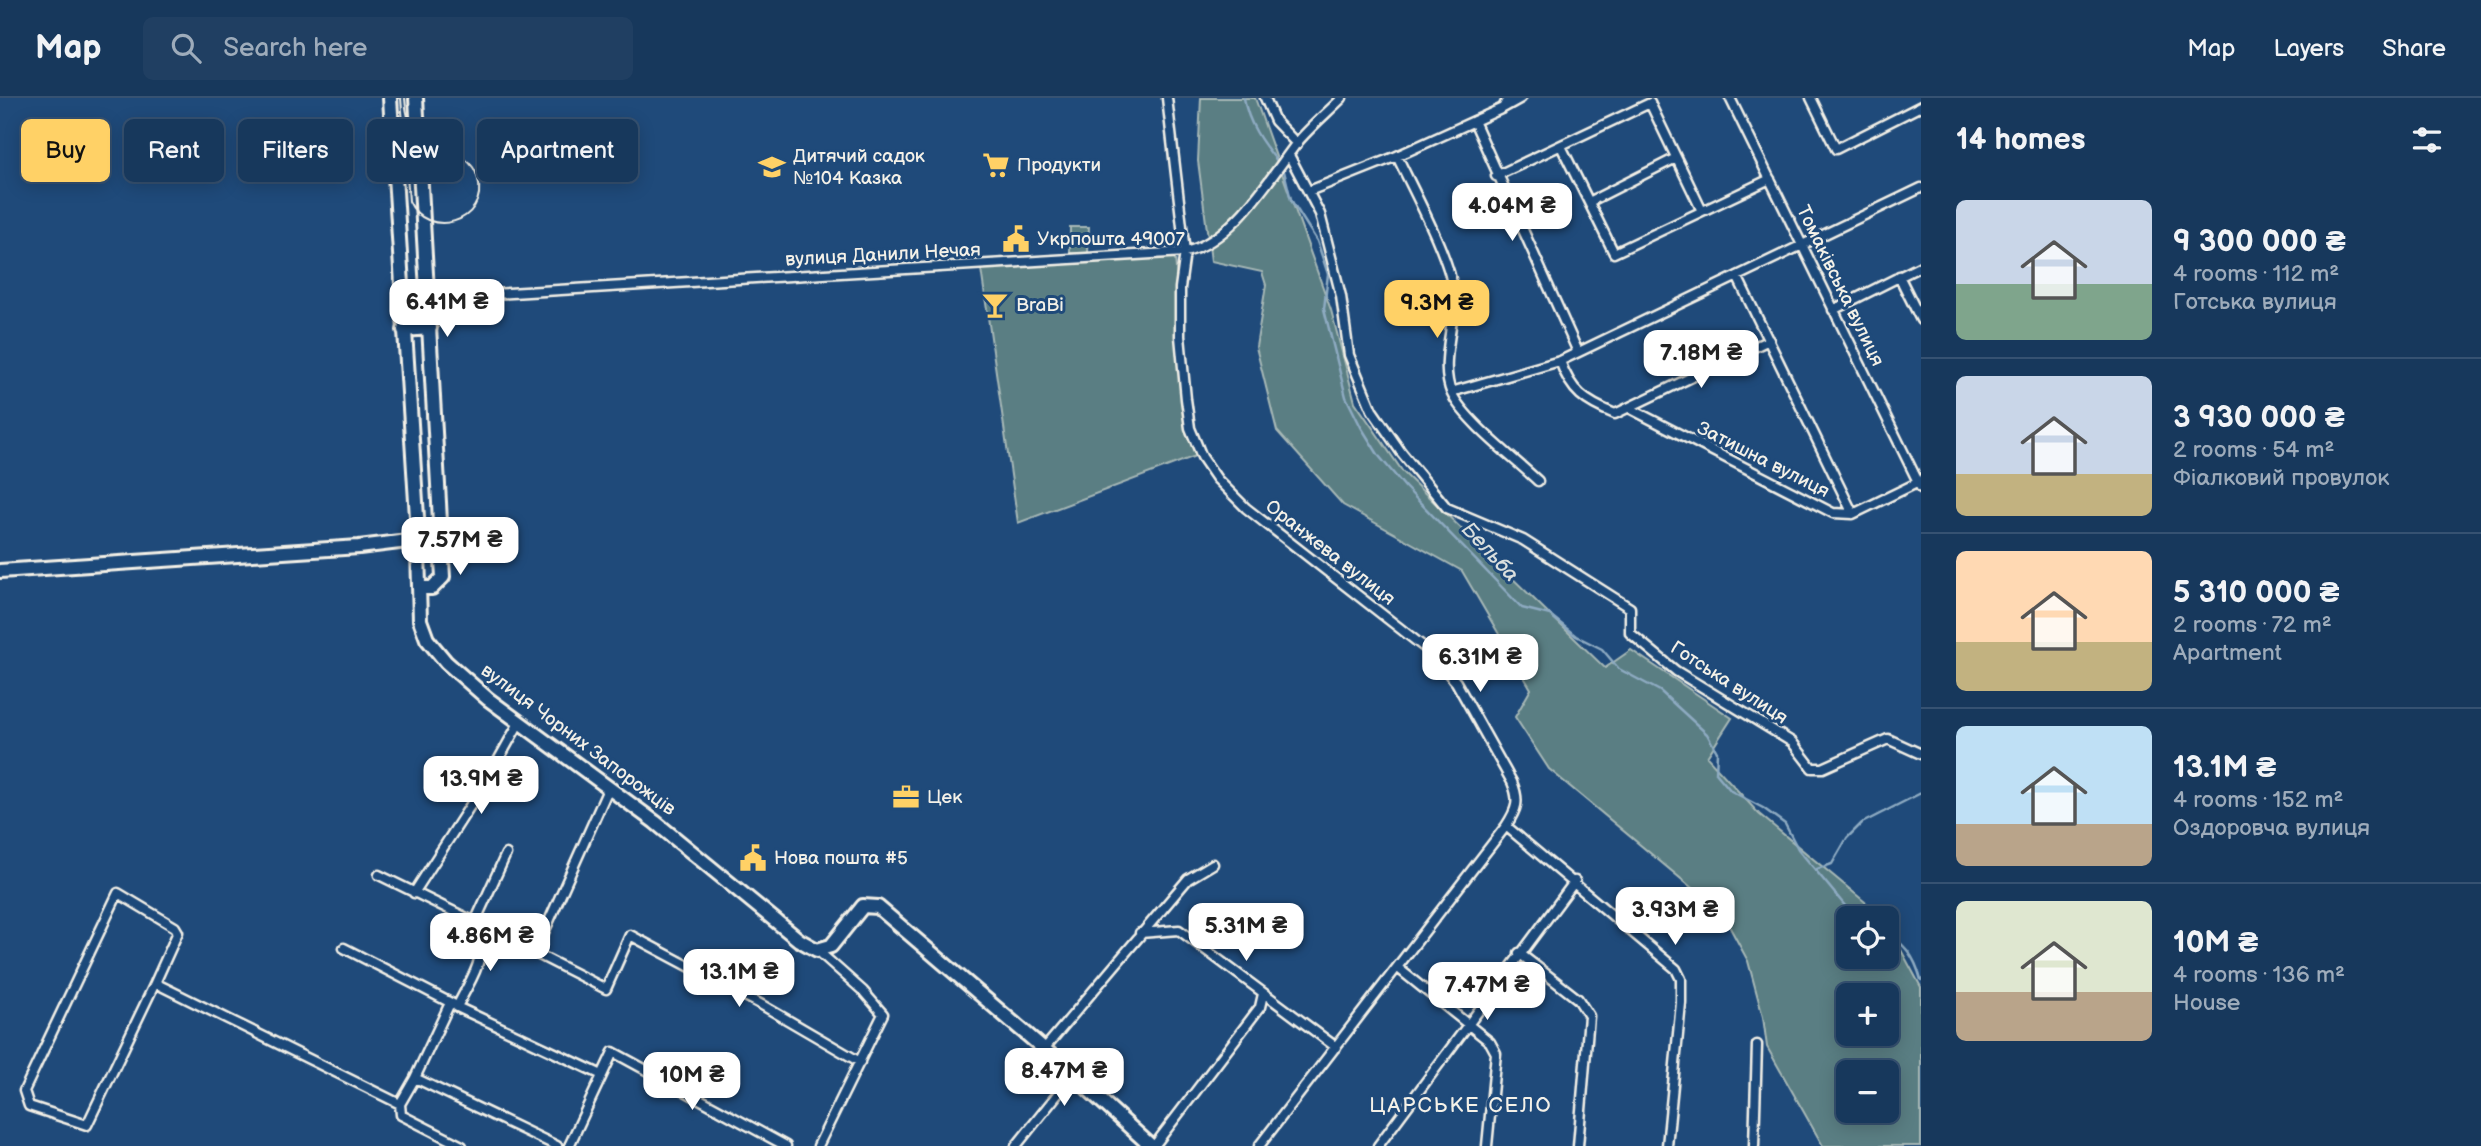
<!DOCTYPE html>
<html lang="en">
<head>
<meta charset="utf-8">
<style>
  :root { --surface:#17385c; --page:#203f62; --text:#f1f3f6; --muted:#9eacbb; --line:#365272; --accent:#ffd166 }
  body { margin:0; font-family:"Balsamiq Sans",sans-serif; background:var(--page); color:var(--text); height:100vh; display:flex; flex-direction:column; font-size:26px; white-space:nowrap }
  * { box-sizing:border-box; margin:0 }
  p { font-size:23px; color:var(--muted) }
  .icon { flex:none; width:38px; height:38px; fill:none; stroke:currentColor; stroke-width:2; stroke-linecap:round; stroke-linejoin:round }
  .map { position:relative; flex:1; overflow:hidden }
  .details { display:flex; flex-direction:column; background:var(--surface); width:560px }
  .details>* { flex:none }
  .banner { position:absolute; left:21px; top:21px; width:665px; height:63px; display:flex; gap:14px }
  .buttons { position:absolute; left:1836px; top:808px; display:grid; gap:14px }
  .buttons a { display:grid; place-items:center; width:63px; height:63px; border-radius:10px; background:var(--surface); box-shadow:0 4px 18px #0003,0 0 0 2px var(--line); font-size:35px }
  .price { position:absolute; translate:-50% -60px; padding:0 16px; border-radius:14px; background:#fff; color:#222; font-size:23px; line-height:46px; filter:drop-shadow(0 2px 4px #0008) }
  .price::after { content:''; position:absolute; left:50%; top:42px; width:21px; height:16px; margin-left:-10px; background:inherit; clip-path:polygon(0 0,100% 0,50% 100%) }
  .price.selected { background:var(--accent); color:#111 }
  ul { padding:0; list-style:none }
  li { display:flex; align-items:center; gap:21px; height:175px; padding:0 35px }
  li+li { border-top:2px solid var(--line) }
  li span { display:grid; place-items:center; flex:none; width:196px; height:140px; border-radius:10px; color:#555 }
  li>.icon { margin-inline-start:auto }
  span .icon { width:84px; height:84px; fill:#fffc; stroke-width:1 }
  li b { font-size:30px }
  h2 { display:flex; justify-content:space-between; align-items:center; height:84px; padding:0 35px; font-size:30px }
  .pill { padding:0 24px; border-radius:10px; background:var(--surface); box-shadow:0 4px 18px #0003,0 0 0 2px var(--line); font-size:24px; line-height:63px }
  .pill.selected { background:var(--accent); color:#111 }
  header { display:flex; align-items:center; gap:42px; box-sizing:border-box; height:98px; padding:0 35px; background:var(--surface); border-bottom:2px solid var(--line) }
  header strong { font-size:33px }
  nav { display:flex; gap:38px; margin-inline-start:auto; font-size:24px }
  .search { width:490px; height:63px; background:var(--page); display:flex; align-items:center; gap:18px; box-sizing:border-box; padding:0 24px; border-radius:10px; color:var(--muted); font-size:26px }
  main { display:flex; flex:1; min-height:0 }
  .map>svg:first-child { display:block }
  .green { fill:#5a7e83; stroke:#a7b8b6; stroke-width:2; fill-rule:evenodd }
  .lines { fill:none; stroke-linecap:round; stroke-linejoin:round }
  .stream { stroke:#8eabc2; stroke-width:2.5 }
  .street-casing { stroke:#f4f1e8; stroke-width:13 }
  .secondary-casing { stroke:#f4f1e8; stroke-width:18 }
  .street { stroke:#1f4a7a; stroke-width:8 }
  .secondary { stroke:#1f4a7a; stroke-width:12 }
  .tram { stroke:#f4f1e8; stroke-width:2 }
  .labels { text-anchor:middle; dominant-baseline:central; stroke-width:6; stroke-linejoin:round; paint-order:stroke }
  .poi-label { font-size:19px; fill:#f4f1e8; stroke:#1f4a7a; text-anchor:start }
  .street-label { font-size:19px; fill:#f4f1e8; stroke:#1f4a7a }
  .water-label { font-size:21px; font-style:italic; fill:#dadfde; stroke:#1f4a7a }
  .neighbourhood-label { font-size:21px; letter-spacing:2px; fill:#f4f1e8; stroke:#1f4a7a }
</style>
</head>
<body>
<header>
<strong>Map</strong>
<div class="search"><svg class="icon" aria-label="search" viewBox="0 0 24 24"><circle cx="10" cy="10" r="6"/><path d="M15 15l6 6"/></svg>Search here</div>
<nav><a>Map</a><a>Layers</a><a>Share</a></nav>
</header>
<main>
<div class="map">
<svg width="1921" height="1048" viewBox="0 0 1921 1048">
  <rect width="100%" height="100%" fill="#1f4a7a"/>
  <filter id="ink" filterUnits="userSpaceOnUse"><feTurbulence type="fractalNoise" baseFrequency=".0143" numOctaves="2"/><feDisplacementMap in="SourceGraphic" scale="14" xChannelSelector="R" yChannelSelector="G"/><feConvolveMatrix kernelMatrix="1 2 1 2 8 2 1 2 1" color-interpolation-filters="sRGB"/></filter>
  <g filter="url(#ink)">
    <path class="green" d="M1201,0H1255L1331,212L1355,304L1403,374L1605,570L1631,552L1732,620L1707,659L1759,716L1882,818L1883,821H1848V859H1886L1887,826L1921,889V1048H1823L1767,949L1763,919L1748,863L1722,815L1549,671L1515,619L1531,591L1462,473L1343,407L1277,333L1256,249L1266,187L1262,174L1211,163L1198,63ZM1848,898H1886V936H1848ZM1848,975H1886V1013H1848Z
      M1070,129H1089L1088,155H1070Z
      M1175,159L1187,306L1201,356L1018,425L981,171Z"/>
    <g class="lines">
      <path class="stream" d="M1244,0C1248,25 1262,45 1278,64
        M1283,69L1291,102L1317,143L1328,176L1324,211L1346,299L1361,329L1379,358L1405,389L1522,510L1550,517L1576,538L1602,551L1619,571L1660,593L1707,636L1717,654L1716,675L1731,693L1763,710L1785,726L1798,751L1856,821
        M1817,771L1832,766L1847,740L1862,725L1921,695
        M1886,837C1906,844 1916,863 1921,882"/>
      <defs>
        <path id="street" d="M1167,0L1185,154L1180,190V238L1186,301L1190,330L1202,359L1217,381L1246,410L1429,553L1456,584L1512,684C1520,703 1517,711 1506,728L1259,1048
          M1265,0L1275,23L1297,46
          M1730,0L1921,390
          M1811,0L1836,51L1921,8
          M1503,10L1521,0
          M1474,23L1578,254
          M1561,48L1614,155L1770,81
          M1289,57L1320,116L1341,198L1349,257L1372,312L1401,354L1447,410L1523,442L1630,510V535L1676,573L1792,644L1812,670H1823L1888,641L1921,656
          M1397,58C1413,92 1448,156 1453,191C1457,224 1438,265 1452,296C1465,323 1515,361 1538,383
          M1496,78L1650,5L1702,113
          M1309,93L1397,58L1503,10L1508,0
          M1589,104L1676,60
          M1737,178L1853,416
          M1899,178L1921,222
          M428,200L1185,154C1231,144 1268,83 1296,46C1309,30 1327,15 1342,0
          M1833,212L1921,168
          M1560,263C1571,294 1585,304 1615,316L1769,242
          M1451,294L1560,263L1921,90
          M1631,311L1833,415L1853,416L1921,383
          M609,689L537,850V856L606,891L630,837L762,907L860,964
          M1506,728L1676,871L1681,881V905L1667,1048
          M379,777L475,824C488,863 474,874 457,909L602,977
          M414,795L490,677L519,625
          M475,824L506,756
          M1140,835L1179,832L1336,949
          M344,850L455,907
          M817,852L863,893L883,916L818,1048
          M1519,855L1578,901L1589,918L1578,1048
          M1398,870L1490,944L1496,955L1487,1048
          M155,885L87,1027L29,1008L24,993L118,795L175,829L178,834L155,885L400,1006
          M450,905L415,980L557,1048
          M1044,951L1188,781L1213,766
          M415,980L400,1006L401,1017L462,1048
          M569,1048L613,954L786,1048
          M1016,1048L1065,987L1066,983L1062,971
          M1154,1048L1260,909L1263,896
          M1378,1048L1575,783
          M1754,1048L1757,947"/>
        <path id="secondary" d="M390,0L417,419L420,522L427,541L446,564L488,601L655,724L799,842L817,852L831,848L863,808L878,809L1044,951L1151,1048
          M404,232L430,230
          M0,473L359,449L432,440L440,425L439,404L416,0
          M420,490H432L443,479L440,428"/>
      </defs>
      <use href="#street" class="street-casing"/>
      <use href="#secondary" class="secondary-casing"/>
      <use href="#street" class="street"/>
      <use href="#secondary" class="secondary"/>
      <path class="tram" d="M401,0L409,103C427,143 489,124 478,81C466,35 410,74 405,0"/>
    </g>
  </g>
  <defs>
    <symbol id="supermarket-bare" viewBox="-9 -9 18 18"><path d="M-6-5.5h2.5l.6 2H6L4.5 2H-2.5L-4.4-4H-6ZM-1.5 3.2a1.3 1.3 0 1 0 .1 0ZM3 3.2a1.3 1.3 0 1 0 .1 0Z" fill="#ffd166" stroke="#1f4a7a" stroke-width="2.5" paint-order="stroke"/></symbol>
    <symbol id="school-bare" viewBox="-9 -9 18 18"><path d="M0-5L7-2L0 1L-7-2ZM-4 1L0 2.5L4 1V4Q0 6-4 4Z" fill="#ffd166" stroke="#1f4a7a" stroke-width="2.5" paint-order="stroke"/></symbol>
    <symbol id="civic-bare" viewBox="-9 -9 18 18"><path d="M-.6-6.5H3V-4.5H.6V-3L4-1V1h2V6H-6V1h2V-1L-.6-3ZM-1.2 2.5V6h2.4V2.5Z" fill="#ffd166" stroke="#1f4a7a" stroke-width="2.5" paint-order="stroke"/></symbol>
    <symbol id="bar-bare" viewBox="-9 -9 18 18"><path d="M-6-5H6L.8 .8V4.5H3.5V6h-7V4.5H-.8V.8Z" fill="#ffd166" stroke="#1f4a7a" stroke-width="2.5" paint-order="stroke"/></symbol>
    <symbol id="office-bare" viewBox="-9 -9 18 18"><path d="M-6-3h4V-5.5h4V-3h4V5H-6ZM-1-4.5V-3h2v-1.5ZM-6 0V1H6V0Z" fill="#ffd166" stroke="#1f4a7a" stroke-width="2.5" paint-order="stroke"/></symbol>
  </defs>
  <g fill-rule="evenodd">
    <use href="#supermarket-bare" x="977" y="48" width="38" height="38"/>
    <use href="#school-bare" x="753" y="50" width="38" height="38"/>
    <use href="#civic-bare" x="997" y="122" width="38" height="38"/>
    <use href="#bar-bare" x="976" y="188" width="38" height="38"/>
    <use href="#office-bare" x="887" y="680" width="38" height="38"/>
    <use href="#civic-bare" x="734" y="741" width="38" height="38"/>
  </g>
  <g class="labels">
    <g class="poi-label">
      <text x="793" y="58">Дитячий садок<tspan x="793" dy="22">№104 Казка</tspan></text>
      <text x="1017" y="67">Продукти</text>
      <text x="1037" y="141">Укрпошта 49007</text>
      <text x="1016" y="207">BraBi</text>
      <text x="927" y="699">Цек</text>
      <text x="774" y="760">Нова пошта #5</text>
    </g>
    <g class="street-label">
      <text transform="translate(883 157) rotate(-3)">вулиця Данили Нечая</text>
      <text transform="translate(1840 188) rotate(64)">Томаківська вулиця</text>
      <text transform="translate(1763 362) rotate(27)">Затишна вулиця</text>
      <text transform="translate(1330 455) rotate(38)">Оранжева вулиця</text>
      <text transform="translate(1729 585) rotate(33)">Готська вулиця</text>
      <text transform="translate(578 642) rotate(37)">вулиця Чорних Запорожців</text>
    </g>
    <g class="water-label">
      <text transform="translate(1490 454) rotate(47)">Бельба</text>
    </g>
    <g class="neighbourhood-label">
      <text x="1461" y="1007">ЦАРСЬКЕ СЕЛО</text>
    </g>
  </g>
</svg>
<div class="buttons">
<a><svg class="icon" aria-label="locate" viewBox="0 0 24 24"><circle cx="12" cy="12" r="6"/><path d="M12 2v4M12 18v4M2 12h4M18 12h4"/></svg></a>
<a>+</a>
<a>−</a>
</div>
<b class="price" style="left:1512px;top:145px">4.04M ₴</b>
<b class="price" style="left:447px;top:241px">6.41M ₴</b>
<b class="price selected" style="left:1437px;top:242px">9.3M ₴</b>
<b class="price" style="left:1701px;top:292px">7.18M ₴</b>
<b class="price" style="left:460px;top:479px">7.57M ₴</b>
<b class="price" style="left:1480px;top:596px">6.31M ₴</b>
<b class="price" style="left:481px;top:718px">13.9M ₴</b>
<b class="price" style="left:1675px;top:849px">3.93M ₴</b>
<b class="price" style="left:1246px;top:865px">5.31M ₴</b>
<b class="price" style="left:490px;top:875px">4.86M ₴</b>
<b class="price" style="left:739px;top:911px">13.1M ₴</b>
<b class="price" style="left:1487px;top:924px">7.47M ₴</b>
<b class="price" style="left:1064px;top:1010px">8.47M ₴</b>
<b class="price" style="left:692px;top:1014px">10M ₴</b>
<div class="banner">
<a class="pill selected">Buy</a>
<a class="pill">Rent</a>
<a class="pill">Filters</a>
<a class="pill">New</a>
<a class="pill">Apartment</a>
</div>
</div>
<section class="details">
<h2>14 homes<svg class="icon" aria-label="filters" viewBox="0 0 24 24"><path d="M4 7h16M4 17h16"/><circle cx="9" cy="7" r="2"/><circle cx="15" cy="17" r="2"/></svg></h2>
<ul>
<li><span style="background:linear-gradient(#c9d6e8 60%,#7fa58c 0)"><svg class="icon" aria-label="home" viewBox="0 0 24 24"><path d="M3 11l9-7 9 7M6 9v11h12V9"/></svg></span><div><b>9 300 000 ₴</b><p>4 rooms · 112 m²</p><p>Готська вулиця</p></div></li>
<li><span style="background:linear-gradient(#c9d6e8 70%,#c2b280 0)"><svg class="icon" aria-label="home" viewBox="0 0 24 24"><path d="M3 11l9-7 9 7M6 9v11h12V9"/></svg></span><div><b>3 930 000 ₴</b><p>2 rooms · 54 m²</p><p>Фіалковий провулок</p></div></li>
<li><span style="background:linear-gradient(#ffd9b3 65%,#c2b280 0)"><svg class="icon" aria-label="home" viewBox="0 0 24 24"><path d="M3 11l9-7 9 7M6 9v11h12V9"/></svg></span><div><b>5 310 000 ₴</b><p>2 rooms · 72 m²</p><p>Apartment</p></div></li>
<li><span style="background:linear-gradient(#bfe0f5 70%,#b9a48a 0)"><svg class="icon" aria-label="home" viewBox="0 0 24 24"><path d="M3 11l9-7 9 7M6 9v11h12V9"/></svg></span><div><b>13.1M ₴</b><p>4 rooms · 152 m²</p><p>Оздоровча вулиця</p></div></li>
<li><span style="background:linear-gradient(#dfe7d0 65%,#b9a48a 0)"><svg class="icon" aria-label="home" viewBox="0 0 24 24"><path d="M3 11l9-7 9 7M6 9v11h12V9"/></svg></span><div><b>10M ₴</b><p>4 rooms · 136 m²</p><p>House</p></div></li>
</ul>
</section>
</main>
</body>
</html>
